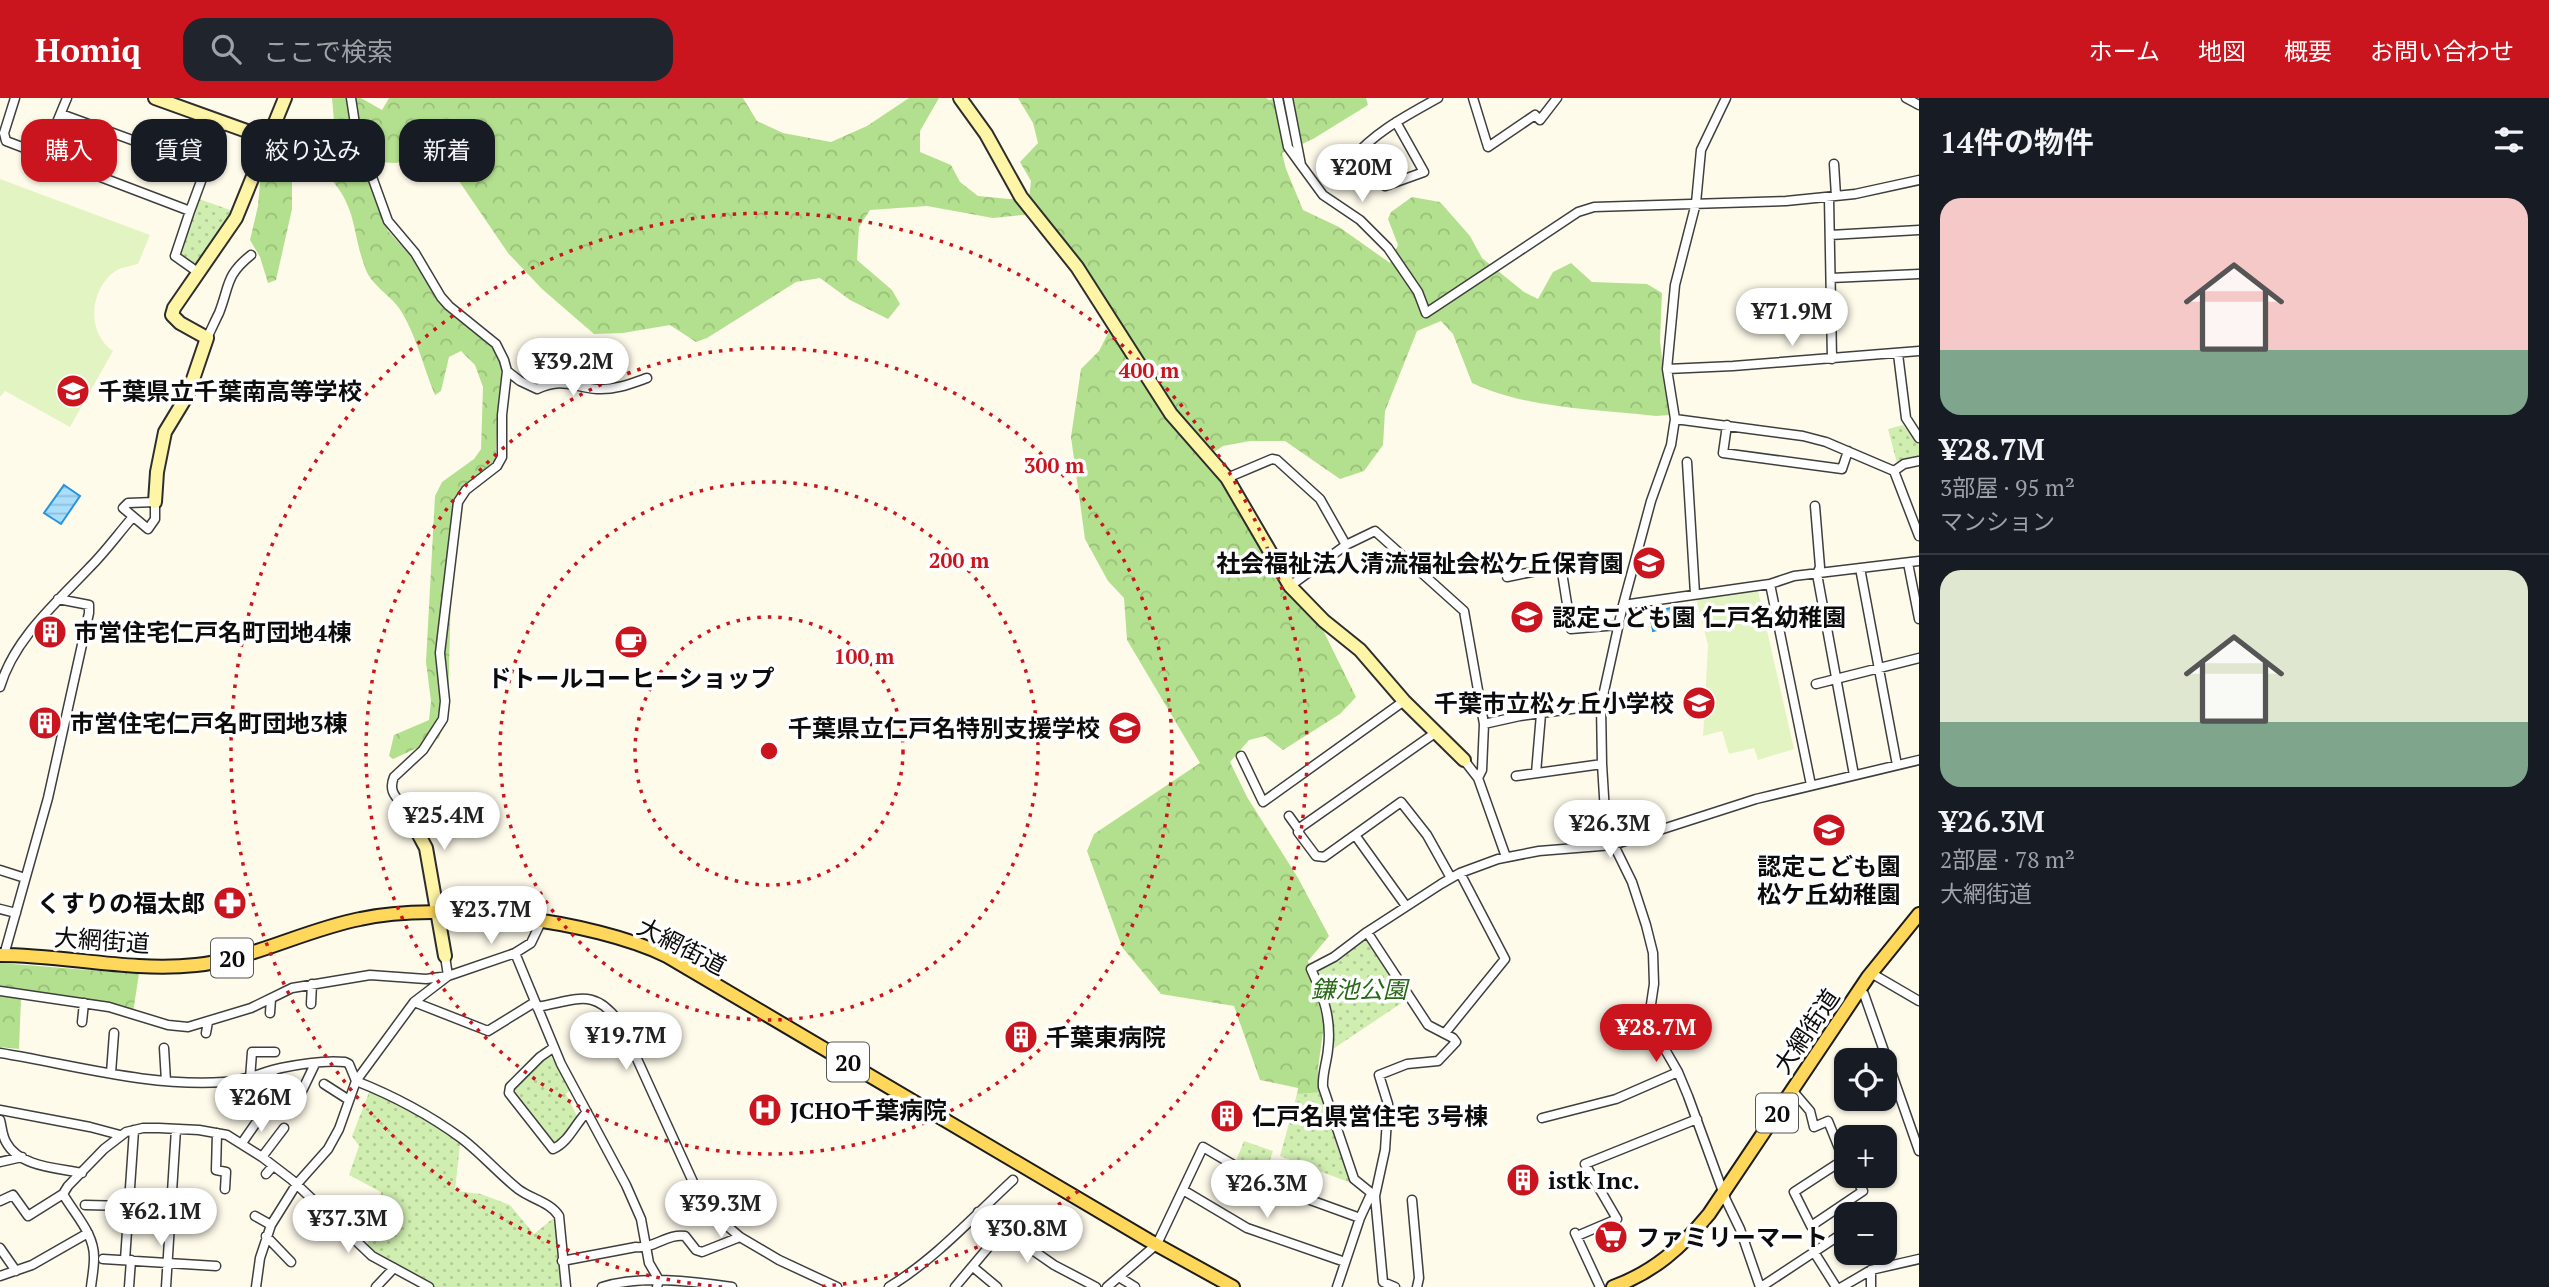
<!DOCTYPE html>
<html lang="ja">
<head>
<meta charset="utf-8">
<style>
  :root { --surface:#171b24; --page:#20242c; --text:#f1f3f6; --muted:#9ea1a6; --line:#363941; --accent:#cb151e }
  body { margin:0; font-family:"PT Serif","Noto Sans JP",serif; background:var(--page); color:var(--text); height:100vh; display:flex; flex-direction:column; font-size:26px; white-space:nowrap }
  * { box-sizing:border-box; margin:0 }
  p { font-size:23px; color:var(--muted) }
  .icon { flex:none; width:38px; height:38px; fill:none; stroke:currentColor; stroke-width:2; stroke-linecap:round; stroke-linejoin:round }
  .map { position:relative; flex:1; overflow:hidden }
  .drawer { display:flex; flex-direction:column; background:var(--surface); width:630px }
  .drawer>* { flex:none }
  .guide { position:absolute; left:21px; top:21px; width:665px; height:63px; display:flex; gap:14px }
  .tools { position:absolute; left:1834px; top:950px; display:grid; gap:14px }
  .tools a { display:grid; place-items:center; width:63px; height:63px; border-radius:14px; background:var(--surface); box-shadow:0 2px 5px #0004; font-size:35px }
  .price { position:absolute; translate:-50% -60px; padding:0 16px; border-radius:24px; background:#fff; color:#222; font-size:23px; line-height:46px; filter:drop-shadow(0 2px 4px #0008) }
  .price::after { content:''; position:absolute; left:50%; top:42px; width:21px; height:16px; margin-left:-10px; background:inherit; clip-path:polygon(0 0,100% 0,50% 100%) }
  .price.selected { background:var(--accent); color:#fff }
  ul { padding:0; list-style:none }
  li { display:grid; align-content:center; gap:14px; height:371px; padding:0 21px }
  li+li { border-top:2px solid var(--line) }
  li span { display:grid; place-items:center; height:217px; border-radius:21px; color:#555 }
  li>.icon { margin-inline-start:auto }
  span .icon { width:126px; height:126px; fill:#fffc; stroke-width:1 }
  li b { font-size:30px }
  h2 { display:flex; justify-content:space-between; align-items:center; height:84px; padding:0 21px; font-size:30px }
  .tag { padding:0 24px; border-radius:21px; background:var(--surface); box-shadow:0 2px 5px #0004; font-size:24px; line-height:63px }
  .tag.selected { background:var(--accent); color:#fff }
  header { display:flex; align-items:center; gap:42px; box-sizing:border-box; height:98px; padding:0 35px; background:var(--accent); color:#fff }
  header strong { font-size:33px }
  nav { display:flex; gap:38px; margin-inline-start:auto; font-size:24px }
  .search { width:490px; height:63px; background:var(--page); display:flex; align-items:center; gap:18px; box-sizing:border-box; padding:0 24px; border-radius:21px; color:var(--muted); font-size:26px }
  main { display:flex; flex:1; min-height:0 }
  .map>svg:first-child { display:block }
  .forest { fill:url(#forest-crowns) }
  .park { fill:url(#park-dots) }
  .pitch { fill:#e3f4c3 }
  .water { fill:url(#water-rules); stroke:#2894dc; stroke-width:2 }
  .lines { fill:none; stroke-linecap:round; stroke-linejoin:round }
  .street-casing { stroke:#3f3f3f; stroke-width:11 }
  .secondary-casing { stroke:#2e2e2e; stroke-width:16 }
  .primary-casing { stroke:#1d1d1d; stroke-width:16 }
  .street { stroke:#fff; stroke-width:8 }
  .secondary { stroke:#fff5a6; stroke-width:12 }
  .primary { stroke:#ffd75b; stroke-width:12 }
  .ring { fill:none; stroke:#cb151e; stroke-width:3.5; stroke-dasharray:3.5 7 }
  .labels { text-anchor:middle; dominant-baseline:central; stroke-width:7; stroke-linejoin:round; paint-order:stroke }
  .shield { fill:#fff; stroke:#555; stroke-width:2 }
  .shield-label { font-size:23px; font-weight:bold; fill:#0c0c0c }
  .poi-label { font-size:24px; font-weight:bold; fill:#0c0c0c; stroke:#fff; text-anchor:start }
  .street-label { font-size:24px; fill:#0c0c0c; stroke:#fff }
  .park-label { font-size:24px; font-style:italic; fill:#276a16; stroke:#fff }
  .centre { fill:#cb151e; stroke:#fff; stroke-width:3.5 }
  .ring-label { font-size:21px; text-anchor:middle; font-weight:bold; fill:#cb151e; stroke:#fff; stroke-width:7; stroke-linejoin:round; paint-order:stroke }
</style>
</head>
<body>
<header>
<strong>Homiq</strong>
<div class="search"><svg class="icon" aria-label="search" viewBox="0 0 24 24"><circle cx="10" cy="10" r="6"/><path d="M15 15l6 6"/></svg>ここで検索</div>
<nav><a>ホーム</a><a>地図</a><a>概要</a><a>お問い合わせ</a></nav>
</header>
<main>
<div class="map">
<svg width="1919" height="1189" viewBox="0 0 1919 1189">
  <defs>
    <pattern id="forest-crowns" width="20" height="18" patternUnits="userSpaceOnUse" patternTransform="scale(1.75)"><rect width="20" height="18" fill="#b3e08e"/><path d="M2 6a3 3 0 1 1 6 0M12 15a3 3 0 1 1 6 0" fill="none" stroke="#99bf79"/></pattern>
    <pattern id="park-dots" width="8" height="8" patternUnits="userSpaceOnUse" patternTransform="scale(1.75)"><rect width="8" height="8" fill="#d0eeb0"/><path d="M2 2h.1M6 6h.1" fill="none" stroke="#b1cb96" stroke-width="1.8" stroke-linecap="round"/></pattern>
    <pattern id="water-rules" width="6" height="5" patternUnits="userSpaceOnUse" patternTransform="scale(1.75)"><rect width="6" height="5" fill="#a9defd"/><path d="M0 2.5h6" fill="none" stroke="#90bdd8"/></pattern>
  </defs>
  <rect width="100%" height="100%" fill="#fffbeb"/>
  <path class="forest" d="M332,0H361L382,12L389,0H743L757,23L783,35L831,44L867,28L909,0H939L920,33V54L951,67L960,84L978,98L1009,101L1029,100L1031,83L1020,64L1038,45L1033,25L1018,0H1266L1269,2L1283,0H1366L1368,7L1313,41L1282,55L1286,71L1303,112L1339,129L1390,165L1398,147L1388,121L1391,114L1412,99L1440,104L1470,138L1482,160L1524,194L1538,201L1553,174L1571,165L1592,184L1647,186L1662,195L1660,243L1669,317L1656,318C1595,311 1528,311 1472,285L1453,236L1441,223L1417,233L1385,313L1383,347L1364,373L1340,381L1285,343H1250L1223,348L1205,360L1323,532L1356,599L1340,616L1283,652L1265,638L1249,642L1230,664L1247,699L1298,780L1329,838L1308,863L1324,927L1318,970L1320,1014L1289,1045L1298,990L1260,982L1234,908L1161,896L1122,849L1087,753L1094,736L1200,665L1127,542L1124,500L1108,483L1085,441L1071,339L1081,271L1099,253L1117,218L1046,119L1022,117L993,120L927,108L870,112L859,129L857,162L892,192L900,206L888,221L850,202L820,180L796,184L707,240L696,244L670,227L623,235L594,236L542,191L508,155L444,61L428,55L396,65L376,64L371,87L388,133L409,156L445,211L503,258L495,362L476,379L453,411L448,612L439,640L393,661L389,658L394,637L429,622L431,603L426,564L435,398L442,384L474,361L481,351L483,289L475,267L461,253L449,259L441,293L435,297C423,269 417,239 401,213C392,198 372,188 366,172C352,137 358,110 329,79H292V111L276,182L268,185L260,159L250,142L258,108L261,74L275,45L294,52L303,61L316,52L336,46Z
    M0,865L139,876L133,914L0,890Z
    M0,897L21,900L19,951L0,949Z"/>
  <path class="park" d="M199,101L233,113L195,169L180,159L178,153Z
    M1903,327L1919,347V358L1903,361L1897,365L1888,331Z
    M1363,842L1368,843L1406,902L1330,953L1331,913L1313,873Z
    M551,958L570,992L566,996L578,1020L570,1032L555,1047L551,1046L514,992L542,964Z
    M370,992L427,1020L460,1046L455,1093L481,1096L510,1107L534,1136L556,1118L564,1189H434L366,1149L374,1130L370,1125L380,1104L381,1094L349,1077L359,1048L352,1038Z
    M1322,994L1351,1085L1280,1058L1297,996Z
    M1244,1043L1273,1053L1265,1076L1261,1077L1236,1063Z"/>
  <path class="pitch" d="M0,81L150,137L138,166C131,168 123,169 117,172C90,189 85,234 113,253L70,329L5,293L0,299Z
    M1758,493L1794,651L1758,662L1754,650L1729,656L1722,633L1703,638L1708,547L1696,501Z"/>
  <path class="water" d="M64,387L80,398L61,426L44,415Z
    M1683,507L1687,525L1653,533L1650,515Z"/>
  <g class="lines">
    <defs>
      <path id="street" d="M15,0L4,35L6,43L190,113
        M351,0L355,26L367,65L388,123L415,155L441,199L449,208L496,246L504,262L507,273L502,317V359L497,368L466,392L458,404L440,555L445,603L443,621L423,652L394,679C388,693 396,699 404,709
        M1278,0L1288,49L1301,67
        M1288,0L1301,67L1323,97L1360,122L1388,150L1418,194L1426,215L1578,114L1594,109L1786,103L1855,96L1919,82
        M1473,0L1488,49L1535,17L1540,22L1557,0
        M1726,0L1701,52L1696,105L1675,187L1667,271L1675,321L1671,347L1651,403L1623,507L1601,607L1602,666L1606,731L1632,784L1646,827L1653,855L1654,886L1650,913L1652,929L1678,974L1688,998L1726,1102L1740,1131L1760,1189
        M1906,0L1919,7
        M61,16L206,69
        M1396,24L1424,74L1385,88L1352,61C1376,33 1406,18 1438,0
        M43,58L67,0
        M1834,66L1836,98
        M1829,100L1832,261
        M1830,137L1919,132
        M199,175L175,158L190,113L223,24
        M1831,180L1919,176
        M207,240C211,232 215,223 219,215C230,187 225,178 251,157
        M1898,256L1906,320L1919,340
        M1667,271L1733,268L1919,253
        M507,273L520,283L537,291C563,279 572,289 597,291C615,292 630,286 647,280
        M1675,321L1803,338L1826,344L1894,373L1904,366L1919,363
        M1727,327L1723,355L1842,371L1848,353
        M1687,364L1695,496
        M1894,373L1919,438
        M1227,380L1272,361L1277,362L1320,401L1346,447
        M155,404V421L148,431L123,410L128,405Z
        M1815,408L1820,469L1817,476L1854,677
        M1908,465L1919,521
        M1860,470L1897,667
        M1507,479L1561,468L1571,531L1618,527
        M1770,486L1811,687
        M1290,488L1346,447L1375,433L1464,513L1484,626L1482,672L1478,680
        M1623,507L1770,486L1794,478L1919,463
        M1816,586L1919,560
        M0,589C14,541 56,505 90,469C105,454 118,436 132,420
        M1484,626L1520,618L1601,607
        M1435,635L1301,729L1298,734L1316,758L1324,759L1401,704L1427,737L1451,780
        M1241,658L1263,704L1404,603
        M1464,662L1478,680L1506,759
        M1536,675L1541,616
        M1516,678L1602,666
        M1289,718L1299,732
        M1355,737L1406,808
        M0,772L25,780
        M0,811L16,815
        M1367,834L1428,927L1453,940L1456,944L1438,963L1407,966L1379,977L1388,1006L1385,1052L1375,1098L1383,1184L1395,1189
        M515,855L561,966L626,1087L641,1121L649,1165L659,1182L657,1189
        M4,857L48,700L89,515V507L58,501
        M1871,875L1919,903
        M0,893L109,909L168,927L188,929L251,910L292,890L370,877L426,881L448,878L515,855L531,845L541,824
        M1858,893L1864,896L1919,1053
        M414,904L488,933L535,904
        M311,906L312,886
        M537,909C578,902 595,888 622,928L704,1108L740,1139L779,1162L837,1189
        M270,915L271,901
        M82,924L84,905
        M206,935L208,924
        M1445,935L1505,861L1460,775
        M164,950L166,983
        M553,950L540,959L510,989L509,995L553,1051C569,1044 575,1026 587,1014
        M0,955C74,967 149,989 224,984C245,983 262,974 281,970C300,966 326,962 345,964L349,966L356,983C394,998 428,1016 461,1040C481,1055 498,1075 518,1091C531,1101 550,1104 559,1118L566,1189
        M111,975L114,935
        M268,975L301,995L315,966
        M250,981L252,954H275
        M324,986L349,1002
        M1792,992L1810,1013L1814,1029L1828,1023L1845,1065
        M0,1012L90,1029L120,1037
        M1542,1020L1616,1001L1678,974
        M0,1022C2,1029 2,1037 6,1044C19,1069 57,1070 82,1075
        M217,1035L216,1072L226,1074L225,1091
        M242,1045L274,999
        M262,1059L284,1030
        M1843,1062L1794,1094L1811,1128L1863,1093L1854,1078
        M0,1064L22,1059
        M266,1076L273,1068
        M1183,1092L1247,1130L1345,1164
        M1375,1098L1354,1081L1323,989C1322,976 1327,964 1328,951C1332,921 1323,897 1311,871L1334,859L1367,834L1441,786L1460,775L1498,761L1539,753L1613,747L1756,701L1919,662
        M1412,1102L1419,1180L1417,1189
        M0,1103L13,1097L28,1118L63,1096
        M85,1107L172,1109
        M978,1114L1054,1167L1096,1189
        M255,1118L271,1127
        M1575,1135L1600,1189
        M266,1138L291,1164
        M1577,1138L1617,1121L1585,1066L1697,1021
        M0,1150L16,1173
        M1814,1154L1836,1189
        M1883,1155L1890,1167
        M103,1161L216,1168
        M125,1162L134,1032
        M562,1163L636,1149C654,1151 668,1135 685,1138L696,1152L702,1154L740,1139
        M973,1169L997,1189
        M1871,1172V1189
        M0,1178L32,1167L88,1135
        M1119,1179L1135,1189
        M91,1189C92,1180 94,1170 94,1161C95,1136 75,1117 63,1096L68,1088L104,1051L126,1034L143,1030H159L199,1032L227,1037L262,1059L292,1082L372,1158L429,1189
        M129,1189L131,1162
        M166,1189L176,1031
        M256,1189L260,1160L271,1127L296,1087L328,1051L339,1031L356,983L414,904L448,878L445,858
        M376,1189L394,1170
        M602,1189C641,1177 692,1183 732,1189
        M889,1189C935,1161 973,1119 1013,1082
        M955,1189L1002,1133
        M1107,1189L1157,1146L1203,1049L1266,1086L1360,1120
        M1337,1189L1360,1120L1371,1096
        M1761,1189L1846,1133
        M1842,1189L1871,1172L1919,1161"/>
      <path id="secondary" d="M155,0L269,41
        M960,0L986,36L1021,99L1077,169L1171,316L1227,380L1290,488L1324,523L1360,552L1404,603L1464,662
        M155,404L157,374L165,334L188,296L207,240L180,225L172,217L174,210L236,120L285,0
        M404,709L426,750L445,858"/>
      <path id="primary" d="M0,857C65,857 131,874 196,867C253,861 304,832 360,821C441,803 593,822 667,858L1148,1142L1233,1189
        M1613,1189C1654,1174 1682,1149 1709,1116L1868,879L1919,816"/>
    </defs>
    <use href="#street" class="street-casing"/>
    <use href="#secondary" class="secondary-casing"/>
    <use href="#primary" class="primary-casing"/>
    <use href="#street" class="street"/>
    <use href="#secondary" class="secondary"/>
    <use href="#primary" class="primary"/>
  </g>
  <g class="ring">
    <circle cx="769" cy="653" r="134"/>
    <circle cx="769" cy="653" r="269"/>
    <circle cx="769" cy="653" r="403"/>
    <path d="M722 1189A538 538 0 1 1 816 1189"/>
  </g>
  <defs>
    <symbol id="school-disc" viewBox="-11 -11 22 22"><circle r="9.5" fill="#cb151e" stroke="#fff"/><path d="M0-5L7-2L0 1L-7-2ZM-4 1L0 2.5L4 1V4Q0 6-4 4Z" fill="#fff"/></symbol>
    <symbol id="building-disc" viewBox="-11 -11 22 22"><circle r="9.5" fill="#cb151e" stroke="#fff"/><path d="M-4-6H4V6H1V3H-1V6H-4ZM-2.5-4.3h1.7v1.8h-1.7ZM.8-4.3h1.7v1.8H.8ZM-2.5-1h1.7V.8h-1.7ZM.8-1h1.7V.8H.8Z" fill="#fff"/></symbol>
    <symbol id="cafe-disc" viewBox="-11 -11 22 22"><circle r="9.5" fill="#cb151e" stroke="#fff"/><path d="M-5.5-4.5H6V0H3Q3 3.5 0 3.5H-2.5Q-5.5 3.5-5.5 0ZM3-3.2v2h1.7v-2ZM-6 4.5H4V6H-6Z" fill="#fff"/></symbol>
    <symbol id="pharmacy-disc" viewBox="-11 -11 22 22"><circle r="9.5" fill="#cb151e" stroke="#fff"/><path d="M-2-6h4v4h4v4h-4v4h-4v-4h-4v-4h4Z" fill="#fff"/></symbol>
    <symbol id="hospital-disc" viewBox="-11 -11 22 22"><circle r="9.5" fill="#cb151e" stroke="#fff"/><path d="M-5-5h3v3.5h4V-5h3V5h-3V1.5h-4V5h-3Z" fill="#fff"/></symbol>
    <symbol id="supermarket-disc" viewBox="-11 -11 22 22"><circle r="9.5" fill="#cb151e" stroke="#fff"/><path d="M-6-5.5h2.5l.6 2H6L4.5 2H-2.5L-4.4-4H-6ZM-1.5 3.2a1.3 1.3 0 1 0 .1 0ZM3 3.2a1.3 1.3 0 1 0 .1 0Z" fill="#fff"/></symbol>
  </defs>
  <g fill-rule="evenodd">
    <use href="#school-disc" x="54" y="274" width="38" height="38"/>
    <use href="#school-disc" x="1630" y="446" width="38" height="38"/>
    <use href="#school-disc" x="1508" y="500" width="38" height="38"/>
    <use href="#building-disc" x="31" y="515" width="38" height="38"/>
    <use href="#cafe-disc" x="612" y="525" width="38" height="38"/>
    <use href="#school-disc" x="1680" y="586" width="38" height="38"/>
    <use href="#building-disc" x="26" y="606" width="38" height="38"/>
    <use href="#school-disc" x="1106" y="611" width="38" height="38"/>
    <use href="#school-disc" x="1810" y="713" width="38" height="38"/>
    <use href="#pharmacy-disc" x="211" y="786" width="38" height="38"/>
    <use href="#building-disc" x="1002" y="920" width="38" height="38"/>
    <use href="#hospital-disc" x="746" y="993" width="38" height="38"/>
    <use href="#building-disc" x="1208" y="999" width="38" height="38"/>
    <use href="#building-disc" x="1504" y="1063" width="38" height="38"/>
    <use href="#supermarket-disc" x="1592" y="1120" width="38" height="38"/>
  </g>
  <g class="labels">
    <g class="shield">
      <rect x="211" y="840.5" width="42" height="39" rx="5"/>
      <rect x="827" y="944.5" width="42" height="39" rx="5"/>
      <rect x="1756" y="995.5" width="42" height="39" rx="5"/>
    </g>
    <g class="shield-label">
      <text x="232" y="860">20</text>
      <text x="848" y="964">20</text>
      <text x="1777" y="1015">20</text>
    </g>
    <g class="poi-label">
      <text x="98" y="293">千葉県立千葉南高等学校</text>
      <text x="1624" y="465" text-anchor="end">社会福祉法人清流福祉会松ケ丘保育園</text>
      <text x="1552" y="519">認定こども園 仁戸名幼稚園</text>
      <text x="74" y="534">市営住宅仁戸名町団地4棟</text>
      <text x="631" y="580" text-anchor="middle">ドトールコーヒーショップ</text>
      <text x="1674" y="605" text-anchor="end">千葉市立松ヶ丘小学校</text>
      <text x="70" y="625">市営住宅仁戸名町団地3棟</text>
      <text x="1100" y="630" text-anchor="end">千葉県立仁戸名特別支援学校</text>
      <text x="1829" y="768" text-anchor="middle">認定こども園<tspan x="1829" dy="28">松ケ丘幼稚園</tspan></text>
      <text x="205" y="805" text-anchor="end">くすりの福太郎</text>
      <text x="1046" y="939">千葉東病院</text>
      <text x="790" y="1012">JCHO千葉病院</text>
      <text x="1252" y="1018">仁戸名県営住宅 3号棟</text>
      <text x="1548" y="1082">istk Inc.</text>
      <text x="1636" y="1139">ファミリーマート</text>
    </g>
    <g class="street-label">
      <text transform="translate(102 842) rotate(4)">大網街道</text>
      <text transform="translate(682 848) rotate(27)">大網街道</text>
      <text transform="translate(1806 933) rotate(-56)">大網街道</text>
    </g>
    <g class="park-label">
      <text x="1359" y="891">鎌池公園</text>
    </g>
  </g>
  <circle cx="769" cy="653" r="10" class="centre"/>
  <g class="ring-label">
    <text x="1149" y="280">400 m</text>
    <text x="1054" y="375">300 m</text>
    <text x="959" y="470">200 m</text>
    <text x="864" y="566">100 m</text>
  </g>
</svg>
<div class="tools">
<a><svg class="icon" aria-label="locate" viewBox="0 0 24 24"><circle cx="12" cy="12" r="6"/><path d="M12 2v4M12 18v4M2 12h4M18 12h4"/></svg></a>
<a>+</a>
<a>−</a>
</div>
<b class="price" style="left:1362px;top:106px">¥20M</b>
<b class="price" style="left:1792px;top:250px">¥71.9M</b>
<b class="price" style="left:573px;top:300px">¥39.2M</b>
<b class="price" style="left:444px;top:754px">¥25.4M</b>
<b class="price" style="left:1610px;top:762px">¥26.3M</b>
<b class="price" style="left:491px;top:848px">¥23.7M</b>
<b class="price selected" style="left:1656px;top:966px">¥28.7M</b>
<b class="price" style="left:626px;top:974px">¥19.7M</b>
<b class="price" style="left:261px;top:1036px">¥26M</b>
<b class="price" style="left:1267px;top:1122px">¥26.3M</b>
<b class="price" style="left:721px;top:1142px">¥39.3M</b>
<b class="price" style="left:161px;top:1150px">¥62.1M</b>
<b class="price" style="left:348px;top:1157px">¥37.3M</b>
<b class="price" style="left:1027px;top:1167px">¥30.8M</b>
<div class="guide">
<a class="tag selected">購入</a>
<a class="tag">賃貸</a>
<a class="tag">絞り込み</a>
<a class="tag">新着</a>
</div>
</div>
<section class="drawer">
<h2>14件の物件<svg class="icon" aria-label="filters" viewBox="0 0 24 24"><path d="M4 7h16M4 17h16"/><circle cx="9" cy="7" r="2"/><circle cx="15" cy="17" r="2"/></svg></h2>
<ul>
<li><span style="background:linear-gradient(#f6c9c9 70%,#7fa58c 0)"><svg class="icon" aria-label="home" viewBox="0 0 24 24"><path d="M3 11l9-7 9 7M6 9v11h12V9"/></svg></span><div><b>¥28.7M</b><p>3部屋 · 95 m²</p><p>マンション</p></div></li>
<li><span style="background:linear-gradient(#dfe7d0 70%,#7fa58c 0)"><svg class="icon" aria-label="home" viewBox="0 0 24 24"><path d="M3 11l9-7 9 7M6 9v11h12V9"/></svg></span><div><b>¥26.3M</b><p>2部屋 · 78 m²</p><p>大網街道</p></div></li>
</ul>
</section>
</main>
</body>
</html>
